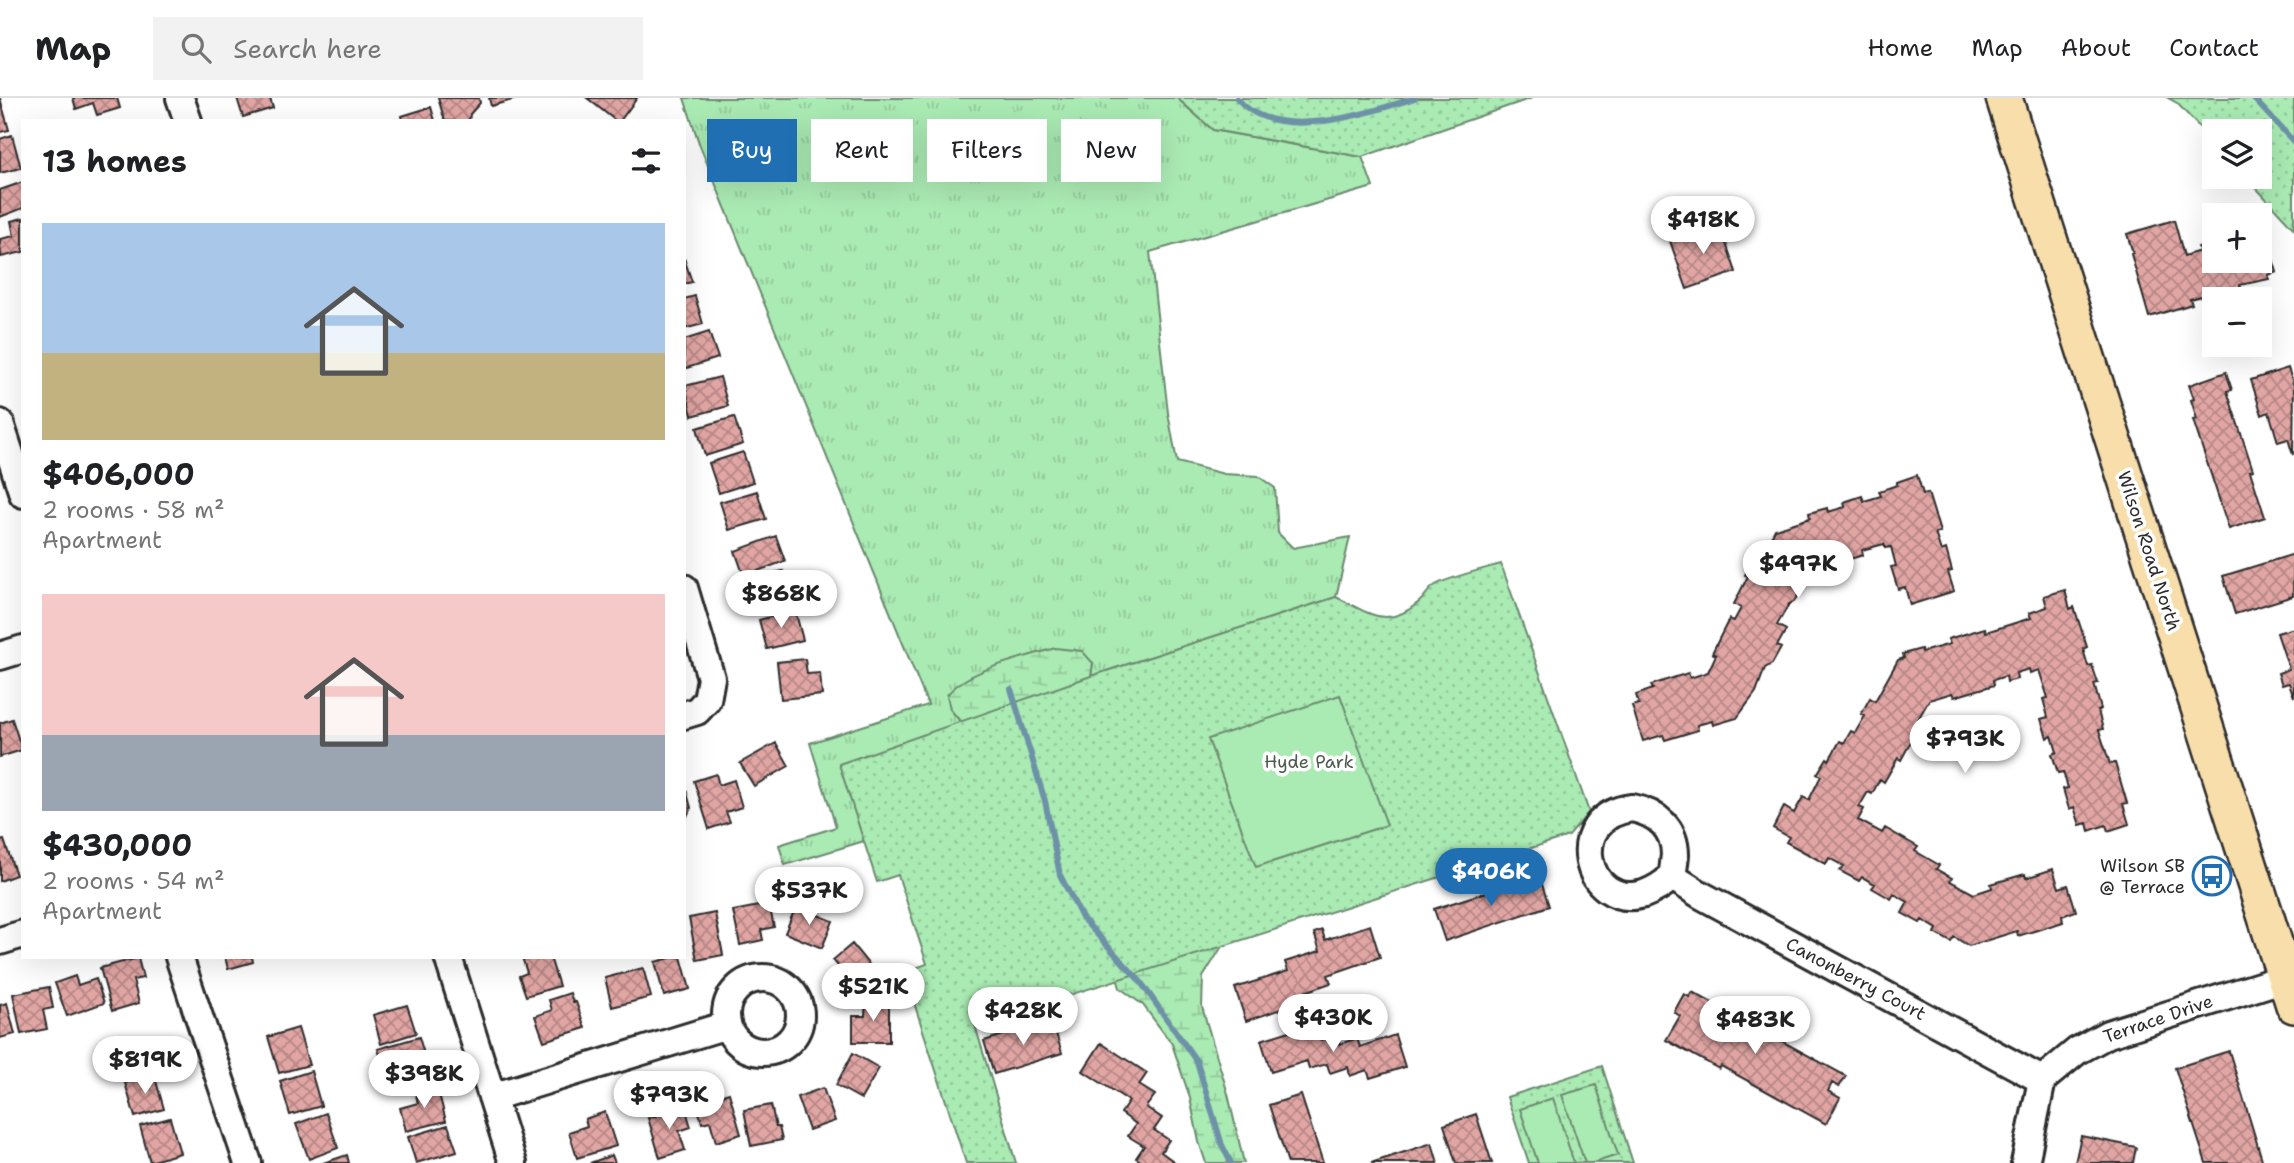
<!DOCTYPE html>
<html lang="en">
<head>
<meta charset="utf-8">
<style>
  :root { --surface:#fff; --page:#f2f2f2; --text:#202124; --muted:#757577; --line:#e0e0e0; --accent:#1f6fb2 }
  body { margin:0; font-family:"Shantell Sans",sans-serif; background:var(--page); color:var(--text); height:100vh; display:flex; flex-direction:column; font-size:26px; white-space:nowrap }
  * { box-sizing:border-box; margin:0 }
  p { font-size:23px; color:var(--muted) }
  .icon { flex:none; width:38px; height:38px; fill:none; stroke:currentColor; stroke-width:2; stroke-linecap:round; stroke-linejoin:round }
  .map { position:relative; flex:1; overflow:hidden }
  .side { position:absolute; left:21px; top:21px; width:665px; height:840px; display:flex; flex-direction:column; background:var(--surface); border-radius:0px; box-shadow:0 7px 28px #0002 }
  .side>* { flex:none }
  .guide { position:absolute; left:707px; top:21px; width:665px; height:63px; display:flex; gap:14px }
  .controls { position:absolute; left:2202px; top:21px; display:grid; gap:14px }
  .controls a { display:grid; place-items:center; width:70px; height:70px; border-radius:0px; background:var(--surface); box-shadow:0 7px 28px #0002; font-size:35px }
  .price { position:absolute; translate:-50% -60px; padding:0 16px; border-radius:24px; background:#fff; color:#222; font-size:23px; line-height:46px; filter:drop-shadow(0 2px 4px #0008) }
  .price::after { content:''; position:absolute; left:50%; top:42px; width:21px; height:16px; margin-left:-10px; background:inherit; clip-path:polygon(0 0,100% 0,50% 100%) }
  .price.selected { background:var(--accent); color:#fff }
  ul { padding:0; list-style:none }
  li { display:grid; align-content:center; gap:14px; height:371px; padding:0 21px }
  li span { display:grid; place-items:center; height:217px; border-radius:0px; color:#555 }
  li>.icon { margin-inline-start:auto }
  span .icon { width:126px; height:126px; fill:#fffc; stroke-width:1 }
  li b { font-size:30px }
  h2 { display:flex; justify-content:space-between; align-items:center; height:84px; padding:0 21px; font-size:30px }
  .chip { padding:0 24px; border-radius:0px; background:var(--surface); box-shadow:0 7px 28px #0002; font-size:24px; line-height:63px }
  .chip.selected { background:var(--accent); color:#fff }
  header { display:flex; align-items:center; gap:42px; box-sizing:border-box; height:98px; padding:0 35px; background:var(--surface); border-bottom:2px solid var(--line) }
  header strong { font-size:33px }
  nav { display:flex; gap:38px; margin-inline-start:auto; font-size:24px }
  .search { width:490px; height:63px; background:var(--page); display:flex; align-items:center; gap:18px; box-sizing:border-box; padding:0 24px; border-radius:0px; color:var(--muted); font-size:26px }
  .map>svg:first-child { display:block }
  .grass { fill:url(#grass-tufts); stroke:#6a8a6f; stroke-width:2 }
  .wetland { fill:url(#wetland-marsh); stroke:#6a8a6f; stroke-width:2 }
  .park { fill:url(#park-dots); stroke:#6a8a6f; stroke-width:2 }
  .garden { fill:#aaeab3; stroke:#6a8a6f; stroke-width:2 }
  .lines { fill:none; stroke-linecap:round; stroke-linejoin:round }
  .stream { stroke:#6d92a7; stroke-width:6 }
  .building { fill:url(#building-cross-hatch); stroke:#2b2b2b; stroke-width:2 }
  .minor-casing { stroke:#2b2b2b; stroke-width:32 }
  .major-casing { stroke:#2b2b2b; stroke-width:40 }
  .minor { stroke:#fff; stroke-width:26 }
  .major { stroke:#f8deab; stroke-width:35 }
  .labels { text-anchor:middle; dominant-baseline:central; stroke-width:7; stroke-linejoin:round; paint-order:stroke }
  .street-label { font-size:18px; fill:#2b2b2b; stroke:#fff }
  .park-label { font-size:18px; fill:#4b5b4d; stroke:#fff }
  .poi-label { font-size:18px; fill:#2b2b2b; stroke:#fff; text-anchor:end }
</style>
</head>
<body>
<header>
<strong>Map</strong>
<div class="search"><svg class="icon" aria-label="search" viewBox="0 0 24 24"><circle cx="10" cy="10" r="6"/><path d="M15 15l6 6"/></svg>Search here</div>
<nav><a>Home</a><a>Map</a><a>About</a><a>Contact</a></nav>
</header>
<div class="map">
<svg width="2294" height="1065" viewBox="0 0 2294 1065">
  <defs>
    <pattern id="grass-tufts" width="24" height="20" patternUnits="userSpaceOnUse" patternTransform="scale(1.75)"><rect width="24" height="20" fill="#aaeab3"/><path d="M3 7l-1-3M5 7V3M7 7l1-3M15 17l-1-3M17 17v-4M19 17l1-3" fill="none" stroke="#92c99a"/></pattern>
    <pattern id="wetland-marsh" width="20" height="14" patternUnits="userSpaceOnUse" patternTransform="scale(1.75)"><rect width="20" height="14" fill="#aaeab3"/><path d="M1 5h8M5 5V1M11 12h8M15 12V8" fill="none" stroke="#92c99a"/></pattern>
    <pattern id="park-dots" width="8" height="8" patternUnits="userSpaceOnUse" patternTransform="scale(1.75)"><rect width="8" height="8" fill="#aaeab3"/><path d="M2 2h.1M6 6h.1" fill="none" stroke="#92c99a" stroke-width="1.8" stroke-linecap="round"/></pattern>
    <pattern id="building-cross-hatch" width="8" height="8" patternUnits="userSpaceOnUse" patternTransform="scale(1.75)"><rect width="8" height="8" fill="#e1a6a4"/><path d="M0 0l8 8M0 8l8-8" fill="none" stroke="#b78786"/></pattern>
  </defs>
  <rect width="100%" height="100%" fill="#fff"/>
  <filter id="ink" filterUnits="userSpaceOnUse"><feTurbulence type="fractalNoise" baseFrequency=".0143" numOctaves="2"/><feDisplacementMap in="SourceGraphic" scale="14" xChannelSelector="R" yChannelSelector="G"/><feConvolveMatrix kernelMatrix="1 2 1 2 8 2 1 2 1" color-interpolation-filters="sRGB"/></filter>
  <g filter="url(#ink)">
    <path class="grass" d="M684,0H1177L1213,32L1362,59L1373,89L1150,154L1168,315L1177,364L1224,376L1258,378L1275,390L1278,435L1293,450L1350,439L1336,499L1091,578L1093,565L950,611L961,624L840,666L864,743L785,767L779,747L836,729L810,645L928,607L700,48Z"/>
    <path class="wetland" d="M1055,550L1082,553L1093,565L1091,578L1226,842L1203,879L1202,909L1228,996L1244,1065H1206L1199,1044L1190,1000L1172,946L1143,907L1120,890L1115,872L961,624L950,611L947,597C967,571 1024,560 1055,550Z"/>
    <path class="park" d="M1177,0H1532L1362,59L1213,32Z
      M2168,0H2294V131L2246,79H2259V33H2214V45L2177,5Z
      M1501,466L1589,714L1569,738L975,927L1016,1065H966L904,874L927,866L898,777L877,784L839,666L1091,578L1336,499C1369,515 1387,532 1419,504C1425,499 1428,492 1434,488C1443,481 1487,470 1501,466Z
      M1602,968L1633,1065H1529L1507,999Z"/>
    <path class="garden" d="M1340,597L1387,727L1256,769L1208,641Z
      M1596,987L1618,1057L1593,1065H1585L1562,997Z
      M1553,1000L1574,1065H1538L1520,1011Z"/>
    <g class="lines">
      <path class="stream" d="M1237,0C1274,47 1368,15 1415,0
        M2253,0L2294,44
        M1011,591L1045,703L1060,777L1082,820L1140,883L1197,964L1222,1047L1231,1065"/>
    </g>
    <path class="building" d="M0,0L9,32L0,34Z
      M73,0H117L120,10L97,17L93,5L76,11Z
      M237,0H270L273,10L243,19Z
      M438,0H479L480,5L470,16L469,23H445Z
      M489,0H520L491,8Z
      M587,0H637L620,23H616Z
      M431,9L435,23H403L402,18Z
      M12,37L21,70L0,75V41Z
      M23,84V110L0,119V92Z
      M23,120V154L1,159L0,141L14,138L11,123Z
      M2174,122L2184,158L2200,153L2198,149L2214,144V163H2259V153L2261,158L2271,155L2277,174L2268,177L2269,181L2240,187L2241,190L2221,196L2220,193L2190,201L2192,206L2149,219L2131,156L2133,155L2127,136Z
      M1719,125L1736,174L1687,191L1670,143Z
      M684,160L692,184L684,186Z
      M695,198L703,226L684,231V201Z
      M709,234L718,260L684,271V242Z
      M2288,270L2294,288L2293,357L2288,341L2278,344L2269,314L2262,317L2251,282Z
      M2226,274L2232,292L2227,293L2253,372L2250,373L2265,419L2229,431L2193,322L2197,321L2191,302L2194,301L2189,287Z
      M720,279L728,308L692,318L685,288Z
      M734,319L743,346L705,358L697,330Z
      M743,354L753,384L719,395L709,365Z
      M1917,377L1923,396L1928,395L1940,434L1935,435L1941,453L1946,451L1952,473L1948,474L1954,493L1910,507L1905,489L1898,491L1891,469L1896,468L1891,449L1886,450L1884,446L1862,452L1863,457L1821,470L1820,467L1809,470L1801,484L1803,489L1794,504L1789,506L1777,527L1786,532L1777,548L1781,550L1772,566L1765,570L1756,594L1737,620L1713,627L1712,623L1697,627L1698,632L1665,642L1663,637L1643,643L1632,608L1639,606L1636,597L1653,591L1651,587L1688,575L1690,580L1708,574L1716,557L1712,555L1729,521L1734,523L1741,510L1734,506L1748,478L1745,477L1763,443L1768,446L1775,431L1810,420L1809,415L1827,410L1828,414L1845,409L1844,404L1862,398L1864,403L1881,398L1879,393L1897,387V384Z
      M757,393L766,421L729,432L720,404Z
      M776,438L785,463L744,478L735,453Z
      M2294,456L2293,498L2235,516L2223,478Z
      M783,473L789,503L754,511L747,481Z
      M2065,492L2070,511L2074,509L2087,549L2083,551L2088,568L2092,567L2098,585L2094,586L2101,611L2098,613L2103,631L2099,632L2110,666L2115,665L2127,705L2123,706L2129,726L2108,733L2106,727L2089,733L2087,725L2080,727L2074,709L2069,711L2063,691L2068,690L2063,674L2058,675L2052,656L2057,654L2052,638L2047,640L2041,621L2048,619L2043,601L2048,600L2039,572L2030,575L2029,571L2016,575L2017,581L2007,584L2006,578L1993,582L1994,587L1954,599L1952,595L1929,602L1916,625L1920,627L1901,662L1898,660L1884,684L1880,681L1872,696L1868,694L1859,709L1864,711L1858,722L1882,735L1885,730L1918,749L1915,753L1939,767L1936,771L1952,780L1950,783L1974,796L1992,790L1991,786L2025,776L2026,780L2053,771L2059,790L2068,787L2076,813L2062,818L2063,824L2018,838L2017,833L1969,848L1954,839L1951,844L1935,835L1937,831L1922,822L1920,825L1902,815L1908,804L1894,796L1891,801L1872,790L1875,786L1862,779L1859,783L1840,773L1844,768L1829,760L1826,766L1786,744L1789,739L1773,730L1784,709L1794,715L1803,699L1809,702L1821,678L1817,676L1827,660L1829,662L1840,643L1844,645L1851,633L1855,635L1865,618L1861,616L1870,600L1875,603L1898,562L1904,560L1903,556L1921,551L1922,554L1950,546L1948,541L1985,530L1986,534L2031,520L2029,515L2047,509L2044,498Z
      M795,512L803,542L767,551L759,522Z
      M2294,530V599L2289,585L2282,587L2278,575L2289,571L2277,535Z
      M805,561L807,576L820,575L822,597L781,601L777,564Z
      M12,621L22,652L0,659V625Z
      M776,645L789,668L754,688L740,665Z
      M716,676L719,687L734,682L742,709L726,714L730,724L709,731L694,683Z
      M685,687L691,710L684,724V687Z
      M4,742L16,777L0,783V743Z
      M1539,777L1549,808L1445,843L1434,811Z
      M769,806L774,829L761,832L763,842L740,847L733,813Z
      M796,808L833,823L822,850L785,835Z
      M715,815L723,857L697,862L689,820Z
      M1370,827L1380,859L1328,877L1331,885L1296,897L1299,905L1246,923L1235,890L1288,873L1285,864L1320,853L1314,835L1322,832L1325,842Z
      M852,846L874,873L855,888L833,862Z
      M225,859H252L253,864L228,871Z
      M522,859H550L559,888L526,898L519,878L527,875Z
      M674,859H681L690,891L664,898L655,864Z
      M138,860L143,880L133,882L139,905L112,913L100,870Z
      M643,870L651,899L612,909L605,880Z
      M75,878L78,887L96,881L104,905L67,918L55,885Z
      M49,889L53,910L43,912L47,931L21,936L13,896Z
      M1692,894L1846,978L1839,989L1832,985L1828,993L1840,1000L1826,1026L1721,968L1719,971L1666,942L1680,918L1674,914L1684,896L1689,899Z
      M570,895L573,904H576L585,930L544,943L535,918L552,912L549,902Z
      M866,902H889V944H853V918H865Z
      M7,905L15,936L0,940V907Z
      M407,907L416,935L381,946L373,917Z
      M1052,922L1062,955L994,976L984,943Z
      M298,930L309,967L279,975L268,939Z
      M1296,931L1299,939L1317,933L1320,942L1337,936L1340,946L1357,940L1360,949L1395,937L1405,969L1370,980L1367,972L1350,978L1348,969L1330,975L1327,966L1309,971L1307,963L1271,974L1261,942Z
      M419,939L431,980L409,987L404,971L386,976L378,951Z
      M1101,945L1147,975L1139,987L1155,997L1146,1009L1162,1020L1154,1032L1169,1042L1161,1054L1176,1065H1144L1136,1060L1144,1048L1128,1038L1136,1026L1121,1015L1129,1003L1083,973Z
      M2229,953L2263,1065H2206L2175,970Z
      M853,955L879,970L861,1001L836,987Z
      M311,973L321,1008L290,1017L280,983Z
      M154,976L164,1011L135,1019L125,985Z
      M437,988L446,1023L406,1033L400,1010L418,1005L415,993Z
      M823,990L835,1023L809,1032L797,999Z
      M729,995L741,1036L716,1044L710,1023L702,1025L696,1005Z
      M1301,997L1323,1065H1288L1269,1007Z
      M771,1007L776,1029H779L782,1042L751,1048L744,1012Z
      M685,1009L691,1029L679,1033L685,1052L660,1060L648,1020Z
      M605,1014L616,1048L577,1060L569,1034L587,1028L585,1021Z
      M326,1015L338,1050L309,1061L296,1026Z
      M1476,1016L1492,1065H1456L1444,1027Z
      M170,1020L180,1055L150,1064L140,1028Z
      M448,1027L457,1053L416,1065L408,1039Z
      M2081,1038L2136,1049L2133,1065H2075Z
      M1432,1045L1438,1065H1371Z
      M347,1057L349,1065H323Z
      M612,1057L615,1065H590Z"/>
    <g class="lines">
      <defs>
        <path id="minor" d="M180,0L188,23
          M0,325L23,396
          M684,490L711,580L707,602L697,613L684,617
          M0,558L23,551
          M1632,710C1657,715 1675,730 1675,757C1674,763 1674,773 1671,778C1666,786 1652,793 1644,796C1584,813 1563,718 1632,710Z
          M1671,778L1701,797L2042,982
          M0,843L23,836
          M179,859L248,1065
          M448,859L513,1065
          M726 917a37 37 0 1 1 74 0a37 37 0 1 1-74 0Z
          M492,999L727,927
          M2025,1065L2042,982L2077,953L2108,936L2285,880"/>
        <path id="major" d="M2004,0L2294,907"/>
      </defs>
      <use href="#minor" class="minor-casing"/>
      <use href="#major" class="major-casing"/>
      <use href="#minor" class="minor"/>
      <use href="#major" class="major"/>
    </g>
  </g>
  <defs>
    <symbol id="bus-ring" viewBox="-11 -11 22 22"><circle r="9.5" fill="#fff" stroke="#1f6fb2" stroke-width="1.5"/><path d="M-5-6H5V4H4V6H2V4H-2V6H-4V4H-5ZM-3.5-4V0h7V-4ZM-3.5 1.2v1.5H-2V1.2ZM2 1.2v1.5H3.5V1.2Z" fill="#1f6fb2"/></symbol>
  </defs>
  <g fill-rule="evenodd">
    <use href="#bus-ring" x="2190" y="756" width="44" height="44"/>
  </g>
  <g class="labels">
    <g class="street-label">
      <text transform="translate(2149 453) rotate(72)">Wilson Road North</text>
      <text transform="translate(1856 881) rotate(28)">Canonberry Court</text>
      <text transform="translate(2158 921) rotate(-19)">Terrace Drive</text>
    </g>
    <g class="park-label">
      <text x="1309" y="664">Hyde Park</text>
    </g>
    <g class="poi-label">
      <text x="2185" y="768">Wilson SB<tspan x="2185" dy="21">@ Terrace</tspan></text>
    </g>
  </g>
</svg>
<div class="controls">
<a><svg class="icon" aria-label="layers" viewBox="0 0 24 24"><path d="M12 4l9 5-9 5-9-5zM3 14l9 5 9-5"/></svg></a>
<a>+</a>
<a>−</a>
</div>
<b class="price" style="left:1703px;top:158px">$418K</b>
<b class="price" style="left:1798px;top:502px">$497K</b>
<b class="price" style="left:781px;top:532px">$868K</b>
<b class="price" style="left:1965px;top:677px">$793K</b>
<b class="price selected" style="left:1491px;top:810px">$406K</b>
<b class="price" style="left:809px;top:829px">$537K</b>
<b class="price" style="left:873px;top:925px">$521K</b>
<b class="price" style="left:1023px;top:949px">$428K</b>
<b class="price" style="left:1333px;top:956px">$430K</b>
<b class="price" style="left:1755px;top:958px">$483K</b>
<b class="price" style="left:145px;top:998px">$819K</b>
<b class="price" style="left:424px;top:1012px">$398K</b>
<b class="price" style="left:669px;top:1033px">$793K</b>
<div class="guide">
<a class="chip selected">Buy</a>
<a class="chip">Rent</a>
<a class="chip">Filters</a>
<a class="chip">New</a>
</div>
<section class="side">
<h2>13 homes<svg class="icon" aria-label="filters" viewBox="0 0 24 24"><path d="M4 7h16M4 17h16"/><circle cx="9" cy="7" r="2"/><circle cx="15" cy="17" r="2"/></svg></h2>
<ul>
<li><span style="background:linear-gradient(#a9c7e8 60%,#c2b280 0)"><svg class="icon" aria-label="home" viewBox="0 0 24 24"><path d="M3 11l9-7 9 7M6 9v11h12V9"/></svg></span><div><b>$406,000</b><p>2 rooms · 58 m²</p><p>Apartment</p></div></li>
<li><span style="background:linear-gradient(#f6c9c9 65%,#9aa5b1 0)"><svg class="icon" aria-label="home" viewBox="0 0 24 24"><path d="M3 11l9-7 9 7M6 9v11h12V9"/></svg></span><div><b>$430,000</b><p>2 rooms · 54 m²</p><p>Apartment</p></div></li>
</ul>
</section>
</div>
</body>
</html>
